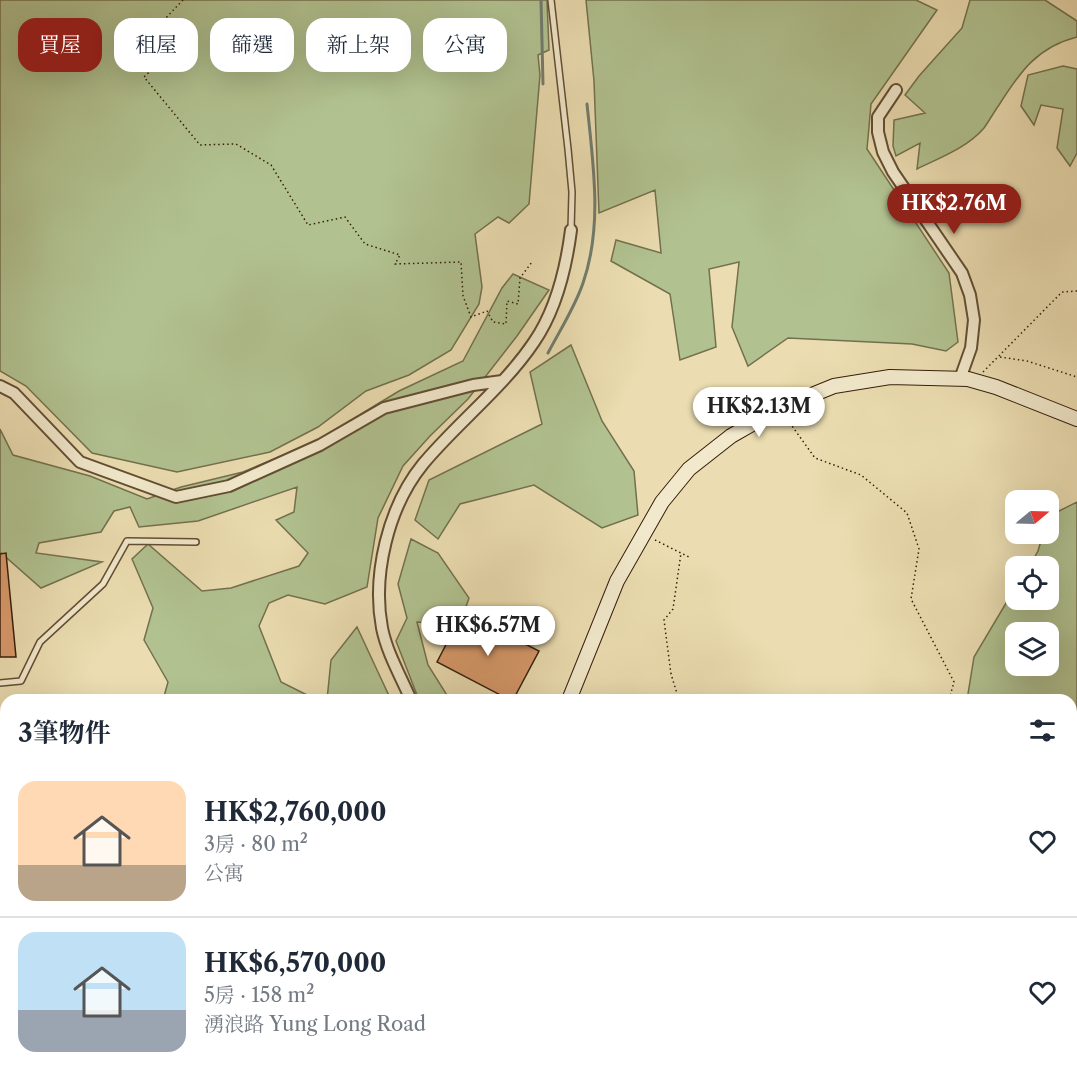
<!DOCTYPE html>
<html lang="zh-TW">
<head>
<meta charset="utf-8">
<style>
  :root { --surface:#fff; --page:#f2f2f3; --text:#1f2937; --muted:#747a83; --line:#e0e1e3; --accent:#8f2418 }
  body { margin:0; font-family:"Libre Caslon Text","Noto Serif TC",serif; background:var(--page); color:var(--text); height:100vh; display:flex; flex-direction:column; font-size:22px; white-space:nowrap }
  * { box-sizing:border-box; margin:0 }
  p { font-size:20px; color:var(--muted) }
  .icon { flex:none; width:33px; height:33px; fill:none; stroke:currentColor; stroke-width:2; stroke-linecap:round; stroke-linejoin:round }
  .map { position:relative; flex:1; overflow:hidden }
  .side { position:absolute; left:0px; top:694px; width:1077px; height:386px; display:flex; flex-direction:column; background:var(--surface); border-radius:18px 18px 0 0; box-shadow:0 6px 24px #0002 }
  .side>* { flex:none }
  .top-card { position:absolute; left:18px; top:18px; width:600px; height:54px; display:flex; gap:12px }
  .needle { width:39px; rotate:71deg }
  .tools { position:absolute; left:1005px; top:490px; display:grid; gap:12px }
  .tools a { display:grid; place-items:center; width:54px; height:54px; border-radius:12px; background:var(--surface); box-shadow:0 6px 24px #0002; font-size:30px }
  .price { position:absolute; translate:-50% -51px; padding:0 14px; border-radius:21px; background:#fff; color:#222; font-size:20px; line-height:39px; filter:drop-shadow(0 2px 3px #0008) }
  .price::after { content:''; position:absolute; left:50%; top:36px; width:18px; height:14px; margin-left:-9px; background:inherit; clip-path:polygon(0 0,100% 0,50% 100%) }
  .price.current { background:var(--accent); color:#fff }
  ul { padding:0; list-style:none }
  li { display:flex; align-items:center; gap:18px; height:150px; padding:0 18px }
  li+li { border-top:2px solid var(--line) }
  li span { display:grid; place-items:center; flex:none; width:168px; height:120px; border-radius:18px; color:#555 }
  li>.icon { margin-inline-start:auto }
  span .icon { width:72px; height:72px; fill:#fffc; stroke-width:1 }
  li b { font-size:26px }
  h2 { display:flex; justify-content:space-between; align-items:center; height:72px; padding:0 18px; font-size:26px }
  .chip { padding:0 21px; border-radius:18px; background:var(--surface); box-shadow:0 6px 24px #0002; font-size:21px; line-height:54px }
  .chip.current { background:var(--accent); color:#fff }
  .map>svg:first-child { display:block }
  .green { fill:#b1c290; stroke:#73704e; stroke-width:1.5; fill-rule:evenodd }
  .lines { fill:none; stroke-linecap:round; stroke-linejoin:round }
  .stream { stroke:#707c6d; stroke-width:3 }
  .building { fill:#d8996b; stroke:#351d0b; stroke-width:1.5 }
  .lane-casing { stroke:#624d34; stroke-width:8 }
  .street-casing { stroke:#624d34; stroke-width:14 }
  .secondary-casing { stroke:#351d0b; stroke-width:16 }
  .path { stroke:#351d0b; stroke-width:1.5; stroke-dasharray:1.5 3; stroke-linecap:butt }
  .lane { stroke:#f2e9cc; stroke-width:5 }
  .street { stroke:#f2e9cc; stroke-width:10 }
  .secondary { stroke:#f2e9cc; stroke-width:14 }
</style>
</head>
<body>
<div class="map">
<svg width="1077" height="1079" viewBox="0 0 1077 1079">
  <rect width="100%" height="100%" fill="#ebddb1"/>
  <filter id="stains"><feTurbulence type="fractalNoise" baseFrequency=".00333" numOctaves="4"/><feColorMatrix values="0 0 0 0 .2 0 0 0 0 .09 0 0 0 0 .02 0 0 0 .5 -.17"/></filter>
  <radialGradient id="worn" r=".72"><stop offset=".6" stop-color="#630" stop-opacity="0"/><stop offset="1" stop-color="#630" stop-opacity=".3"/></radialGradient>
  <path class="green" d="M0,0H547L549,50L538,55L540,75L529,204L509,223L498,217L475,234L482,287L479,304L451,350L409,375L366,391L318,427L270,452L177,472L92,453L26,386L0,371Z
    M586,0H916L937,10L871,104L867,149L949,273L958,342L946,351L912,344L788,338L748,366L732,327L739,262L709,269L716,347L680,360L670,294L611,261L616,240L661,253L655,190L599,213L594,81Z
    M970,0H1045L1077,21V37C1037,47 1020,72 999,105C994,112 989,121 984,128C967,148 939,158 917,169L920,143L896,156L893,146L894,120L925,113L905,95L919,76L962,28Z
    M1063,66L1077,69V153L1070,166L1057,148L1063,109L1041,105L1034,125L1021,106L1028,75Z
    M513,274L549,290L517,336L468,399L430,436L403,466L378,518L367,587L325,604L288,595L269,603L259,626L281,682L317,700H163L168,682L144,640L153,608L132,559L148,544L202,591L231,588L299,566L308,553L276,520L294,512L297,487L198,521L139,527L130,507L114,511L101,532L39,543L36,553L102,562L41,588L0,552V429L13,455L90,476L147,499L181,487L243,472L315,442L399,391L463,361L502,288Z
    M571,345L602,421L634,471L638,515L602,528L534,485L460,504L438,539L415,520L429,480L542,424L530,372Z
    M1077,502V1079H2L0,1075V897H6V1074H1071V700H967L974,657L1015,588L1016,600H1048V567H1029L1038,551L1043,534H1048L1049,516ZM1016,633H1048V666H1016Z
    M411,539L438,553L469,598L460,624H440L417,622L428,665L450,700H419L396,641L407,618L398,584Z
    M357,627L391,700H327L331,660Z"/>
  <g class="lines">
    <path class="stream" d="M541,0L543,84
      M548,353C560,330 575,307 583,283C603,226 593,163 587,104
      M0,936L6,939
      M77,1079V1074"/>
  </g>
  <path class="building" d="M6,553L16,657H0V554Z
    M463,612L539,651L513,700H510L437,662Z"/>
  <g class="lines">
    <defs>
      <path id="lane" d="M551,0L568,149L572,192L571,230
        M0,683L21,681L40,642L103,584L127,541L196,542"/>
      <path id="street" d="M896,90L878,117V132L883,152L893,172L962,273L970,295L974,320L971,348L960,379
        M0,386L14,393L80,462L176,497L229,486L320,445L384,408L473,385L502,381
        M411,700C401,677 387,653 382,628C372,575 388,507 423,464C458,422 503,388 534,342C556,310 566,269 571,230"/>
      <path id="secondary" d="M569,700L617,581L662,502L689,469L731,436L780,408L834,386L890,377L968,379L996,387L1077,419
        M0,884H6"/>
    </defs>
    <use href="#lane" class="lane-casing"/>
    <use href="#street" class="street-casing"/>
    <use href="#secondary" class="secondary-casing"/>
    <path class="path" d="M183,0L162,22L158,64L144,77L200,145L236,144L271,165L308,225L345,217L365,244L400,255L395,264L461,262L463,296L471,317L487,311L493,322L506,324L507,301L518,304L520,278L532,262
      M1000,357L1027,361L1077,377
      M983,372L1062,292L1077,291
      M787,419L815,458L861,475L907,513L919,549L911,599L954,682L949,700
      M655,540L689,557
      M679,700L671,674L664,620L673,609L681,553
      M144,1074L145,1079
      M299,1079L302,1074
      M929,1079V1074"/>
    <use href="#lane" class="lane"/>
    <use href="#street" class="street"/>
    <use href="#secondary" class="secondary"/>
  </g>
  <rect width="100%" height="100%" filter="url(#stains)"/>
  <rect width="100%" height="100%" fill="url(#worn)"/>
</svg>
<div class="tools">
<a><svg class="needle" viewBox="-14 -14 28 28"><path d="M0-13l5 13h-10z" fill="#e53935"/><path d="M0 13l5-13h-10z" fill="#747a83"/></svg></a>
<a><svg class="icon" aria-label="locate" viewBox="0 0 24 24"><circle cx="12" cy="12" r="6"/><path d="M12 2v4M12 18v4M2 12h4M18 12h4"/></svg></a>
<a><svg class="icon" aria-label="layers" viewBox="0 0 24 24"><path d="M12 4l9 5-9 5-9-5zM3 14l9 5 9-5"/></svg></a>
</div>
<b class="price current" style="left:954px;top:235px">HK$2.76M</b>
<b class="price" style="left:759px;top:438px">HK$2.13M</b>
<b class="price" style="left:488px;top:657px">HK$6.57M</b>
<div class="top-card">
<a class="chip current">買屋</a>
<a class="chip">租屋</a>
<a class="chip">篩選</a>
<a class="chip">新上架</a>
<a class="chip">公寓</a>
</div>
<section class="side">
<h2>3筆物件<svg class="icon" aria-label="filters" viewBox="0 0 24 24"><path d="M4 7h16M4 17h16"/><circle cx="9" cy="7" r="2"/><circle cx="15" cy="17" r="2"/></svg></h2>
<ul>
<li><span style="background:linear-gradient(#ffd9b3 70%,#b9a48a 0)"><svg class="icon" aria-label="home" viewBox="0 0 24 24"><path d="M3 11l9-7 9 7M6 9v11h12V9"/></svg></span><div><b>HK$2,760,000</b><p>3房 · 80 m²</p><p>公寓</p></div><svg class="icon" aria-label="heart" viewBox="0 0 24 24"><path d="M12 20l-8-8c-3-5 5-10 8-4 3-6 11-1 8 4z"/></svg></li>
<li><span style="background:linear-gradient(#bfe0f5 65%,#9aa5b1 0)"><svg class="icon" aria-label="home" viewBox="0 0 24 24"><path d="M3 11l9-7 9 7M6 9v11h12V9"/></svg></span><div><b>HK$6,570,000</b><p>5房 · 158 m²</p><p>湧浪路 Yung Long Road</p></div><svg class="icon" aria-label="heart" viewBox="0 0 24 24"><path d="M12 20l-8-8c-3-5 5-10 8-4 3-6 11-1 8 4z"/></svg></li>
</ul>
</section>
</div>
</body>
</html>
